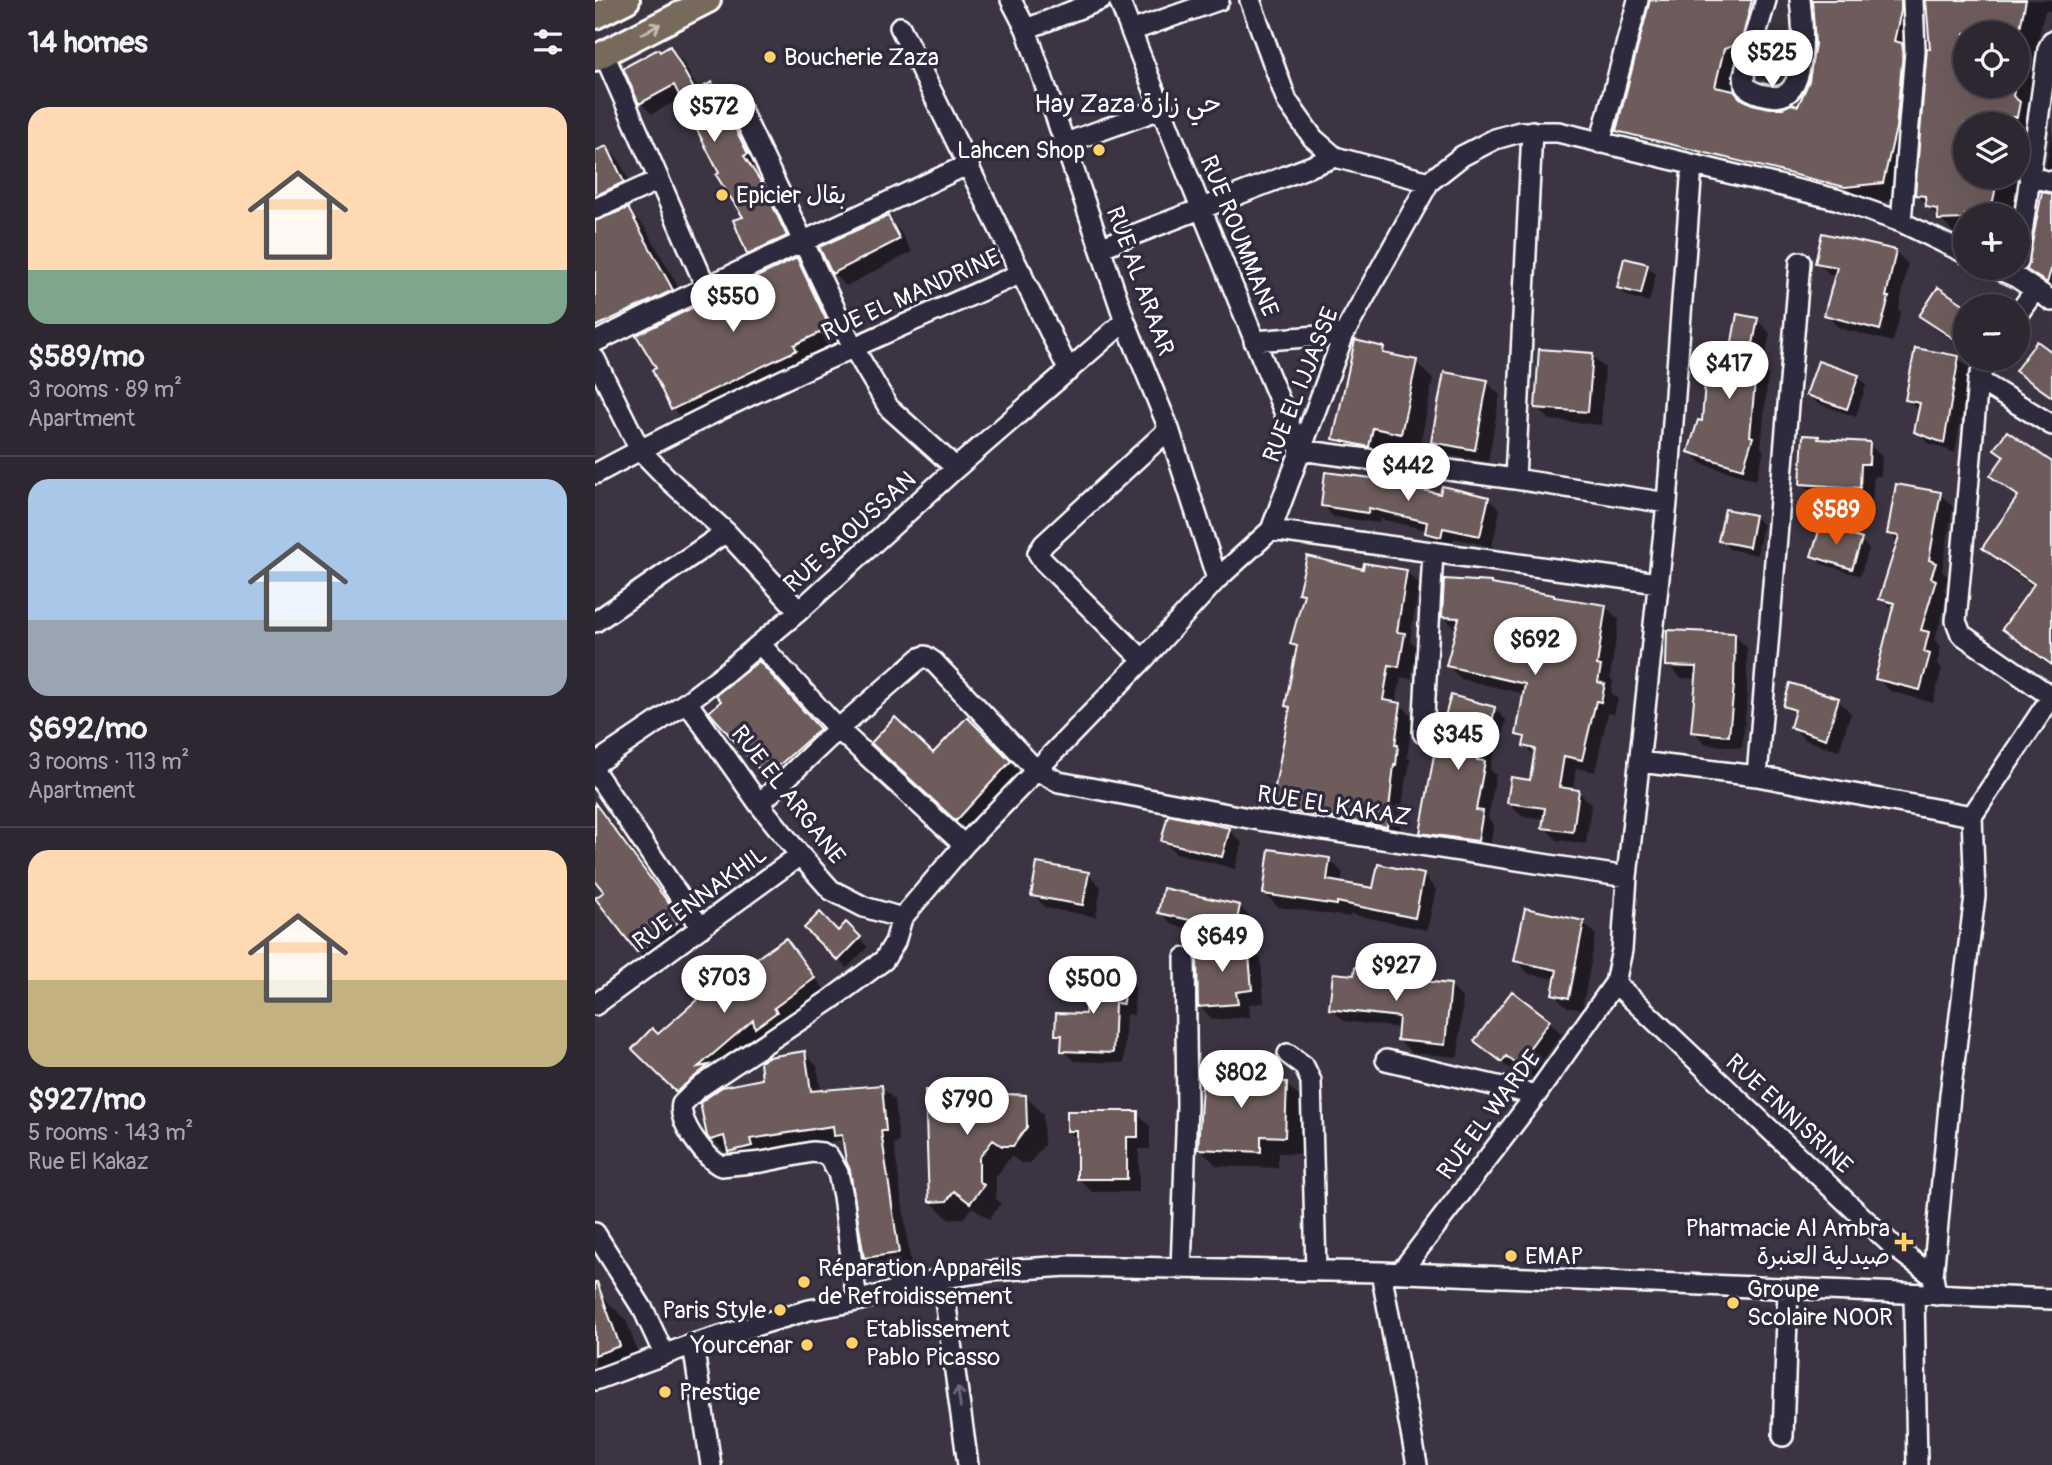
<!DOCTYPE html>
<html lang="en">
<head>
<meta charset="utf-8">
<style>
  :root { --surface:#2d2732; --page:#39333e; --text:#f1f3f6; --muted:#a7a5ac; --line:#48444d; --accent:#ea580c }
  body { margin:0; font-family:Pangolin,"Playpen Sans Arabic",sans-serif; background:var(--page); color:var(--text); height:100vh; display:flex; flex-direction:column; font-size:26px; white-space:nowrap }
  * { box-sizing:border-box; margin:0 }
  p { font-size:23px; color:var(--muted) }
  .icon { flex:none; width:38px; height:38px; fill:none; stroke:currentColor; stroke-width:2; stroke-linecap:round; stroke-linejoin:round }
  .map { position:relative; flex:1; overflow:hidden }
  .details { display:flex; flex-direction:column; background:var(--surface); width:595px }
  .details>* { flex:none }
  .buttons { position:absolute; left:1358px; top:21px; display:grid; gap:14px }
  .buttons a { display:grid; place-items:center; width:77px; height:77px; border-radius:50%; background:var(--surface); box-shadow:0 7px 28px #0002,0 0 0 2px var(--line); font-size:35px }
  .price { position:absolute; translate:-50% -60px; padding:0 16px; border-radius:24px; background:#fff; color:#222; font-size:23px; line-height:46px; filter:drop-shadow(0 2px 4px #0008) }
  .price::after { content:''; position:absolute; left:50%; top:42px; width:21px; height:16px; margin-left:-10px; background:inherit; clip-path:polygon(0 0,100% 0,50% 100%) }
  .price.selected { background:var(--accent); color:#fff }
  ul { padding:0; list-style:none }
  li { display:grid; align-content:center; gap:14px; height:371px; padding:0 28px }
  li+li { border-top:2px solid var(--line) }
  li span { display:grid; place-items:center; height:217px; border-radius:21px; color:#555 }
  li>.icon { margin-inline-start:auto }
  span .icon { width:126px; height:126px; fill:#fffc; stroke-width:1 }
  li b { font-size:30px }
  h2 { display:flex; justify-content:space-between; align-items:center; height:84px; padding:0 28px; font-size:30px }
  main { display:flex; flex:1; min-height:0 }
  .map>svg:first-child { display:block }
  .shadow { fill:#0007; fill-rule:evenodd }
  .building { fill:#6e5b5b; stroke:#fff; stroke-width:2 }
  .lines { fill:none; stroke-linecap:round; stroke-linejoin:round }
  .minor-casing { stroke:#fff; stroke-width:24 }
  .major-casing { stroke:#fff; stroke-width:30 }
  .minor { stroke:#2f2a3d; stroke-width:19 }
  .major { stroke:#77695c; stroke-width:24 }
  .oneway { stroke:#c2bcb6 }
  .oneway2 { stroke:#6d6a77 }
  .poi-dot { fill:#ffd166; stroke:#2f2a3d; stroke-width:2.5 }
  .labels { text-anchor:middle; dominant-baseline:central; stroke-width:7; stroke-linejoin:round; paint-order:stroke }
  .poi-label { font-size:24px; fill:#fff; stroke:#2f2a3d; text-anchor:start }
  .street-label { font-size:24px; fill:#fff; stroke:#2f2a3d }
  .neighbourhood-label { font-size:26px; fill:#fff; stroke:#2f2a3d }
</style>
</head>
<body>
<main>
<section class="details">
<h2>14 homes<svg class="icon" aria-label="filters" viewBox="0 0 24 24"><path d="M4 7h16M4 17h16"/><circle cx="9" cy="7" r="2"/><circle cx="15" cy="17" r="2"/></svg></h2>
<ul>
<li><span style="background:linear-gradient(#ffd9b3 75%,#7fa58c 0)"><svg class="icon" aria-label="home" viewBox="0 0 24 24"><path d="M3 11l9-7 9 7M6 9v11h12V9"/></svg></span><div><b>$589/mo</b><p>3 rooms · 89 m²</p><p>Apartment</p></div></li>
<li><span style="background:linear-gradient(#a9c7e8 65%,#9aa5b1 0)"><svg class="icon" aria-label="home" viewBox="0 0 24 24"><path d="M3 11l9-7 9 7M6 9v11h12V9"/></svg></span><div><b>$692/mo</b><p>3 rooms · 113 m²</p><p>Apartment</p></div></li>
<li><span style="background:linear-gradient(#ffd9b3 60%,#c2b280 0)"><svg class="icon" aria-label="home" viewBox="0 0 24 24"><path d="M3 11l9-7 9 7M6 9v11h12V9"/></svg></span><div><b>$927/mo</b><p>5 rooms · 143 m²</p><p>Rue El Kakaz</p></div></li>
</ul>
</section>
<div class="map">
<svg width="1457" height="1465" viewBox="0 0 1457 1465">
  <rect width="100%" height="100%" fill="#3c3443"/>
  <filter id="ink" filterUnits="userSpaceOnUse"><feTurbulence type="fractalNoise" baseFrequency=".0143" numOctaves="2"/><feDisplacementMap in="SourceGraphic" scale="14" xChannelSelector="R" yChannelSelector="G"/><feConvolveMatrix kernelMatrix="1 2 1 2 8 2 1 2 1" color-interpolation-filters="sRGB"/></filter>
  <g filter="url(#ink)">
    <path class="shadow" d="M1056,0H1178L1146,67L1140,94L1148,102L1176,110L1196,106L1204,108L1216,81L1220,61L1219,0H1331L1329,8L1324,13L1306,200L1269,204L1040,149L1023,131Z
      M1333,0H1457V11H1450L1441,50L1443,78L1434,134L1416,215H1370V237H1363L1322,195L1336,51ZM1370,33H1423V86H1370ZM1370,124H1423V177H1370Z
      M75,48L86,59L104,91L117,84L128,95L163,166L158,168L178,198L202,247L165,264L154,253L151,217L87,98L57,114L46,103L31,69Z
      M1457,121V174L1451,167Z
      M12,148L25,161L41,196L0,204V153Z
      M1448,194L1457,195V290L1434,269Z
      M32,210L50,227L96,310H103L202,260L216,274L248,342L92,423L78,409L63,368L42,333L15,346L0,331V222Z
      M292,218L305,231L317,252L251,286L238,273Z
      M1300,251L1313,264L1304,310L1306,312L1298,342L1244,328L1231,315L1241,277L1235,275L1222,262Z
      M1052,266L1061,274L1054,302L1032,296L1024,288Z
      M1344,289L1370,307V349L1339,328L1326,315Z
      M1162,320L1175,333L1168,369L1173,375L1166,448L1169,451L1161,480L1108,464L1095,452L1135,360Z
      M1442,344L1457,355V399L1423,370Z
      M788,348L796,357L821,362L838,380L824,451L796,445L792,464L758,456L740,439Z
      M997,355L1010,368L1006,425L955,420L942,407Z
      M1363,358L1375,369L1360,453L1333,443L1321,432L1324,411L1312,400Z
      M1263,376L1271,385L1261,417L1222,403L1213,395Z
      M892,382L905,395L893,462L851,455L838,441Z
      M1413,433L1457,465V667L1422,642L1409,629L1439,587L1402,561L1389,548L1424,499L1397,476L1410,458L1402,449Z
      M1223,438L1226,441L1274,444L1287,457L1286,476H1279L1277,501L1220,497L1207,484Z
      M1345,494L1358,507L1347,571L1353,577L1349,590L1353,594L1340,640L1346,646L1342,664L1347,668L1338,703L1295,691L1282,678L1299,611L1286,598L1303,542L1294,533Z
      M846,496L893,499L905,510L897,547L859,538L857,548L843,544L831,533L832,530L785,519L784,523L739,517L728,506Z
      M1160,516L1168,525L1162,555L1134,549L1125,540Z
      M1266,540L1274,549L1265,576L1227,564L1218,555Z
      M770,571L812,572L824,584L815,640L822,647L816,679L806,677L801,704H805L818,717L812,757L815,759L813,776H811L804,839L690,820L678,807L696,709L692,705L703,649L697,643L710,597L705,592Z
      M898,586L1011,607L1024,620L1015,677L1018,681L1016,692L1023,699L1019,714L1013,713L1000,772L981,768L978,791H983L996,805L991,844L962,840L949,827L950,819L927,816L914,803L937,782L941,757L930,746L931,742L923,734L930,694L866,679L853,666L862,630L848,616Z
      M1139,634L1152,648V699L1147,748L1111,744L1098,731L1103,679L1086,678L1073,665Z
      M181,681L241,748L190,793L116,712Z
      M1243,700L1256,713L1244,751L1210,740L1197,726L1200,715L1190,705Z
      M899,708L911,720L907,740L903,739L895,769L901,775L893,818L899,825L894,852L839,844L827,832Z
      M372,720L432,780L379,837L296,760L339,755Z
      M0,800L102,939L61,968L43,951L11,893L0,878Z
      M634,830L647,843L640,869L581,853L568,840Z
      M735,860L748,873L746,884L779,890L828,875L841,889L832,930L755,914V917L683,907L670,894Z
      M493,874L506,887L501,917L451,908L438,895Z
      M645,907L658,920L653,942L578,925L565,912Z
      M988,922L1001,935L987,1010L972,1007L959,994L962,979L934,974L921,960Z
      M251,925L273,947L252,968L212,928L243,933Z
      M191,940L229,989L187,1019L190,1023L171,1036L166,1032L118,1071L92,1101L39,1049L63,1036Z
      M652,946L666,959L669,1003L654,1004L655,1017L618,1020L605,1007Z
      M779,971L786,978L855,985L868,999L863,1057L817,1053L803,1040L804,1028L749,1021L736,1008L761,977Z
      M529,976L540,987L539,1015L531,1014L529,1063L479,1061L468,1050V1040L462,1034L491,1016Z
      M954,1021L967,1034L946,1063L948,1065L938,1078L924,1068L921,1073L894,1054L881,1041Z
      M209,1053L222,1066L226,1092L286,1087L300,1100L304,1143L299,1144L316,1265L283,1270L270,1257L257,1170L250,1144L246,1140L168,1151L169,1159L147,1164L134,1151L130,1152L116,1138L169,1080Z
      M675,1074L685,1083L691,1084L709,1101L707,1154L683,1153V1168L622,1166L604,1148Z
      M430,1096L448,1114L449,1145L435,1163H426L416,1156L401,1177V1199L406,1203L394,1219L377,1207L369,1218L353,1219L335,1201Z
      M542,1113L555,1126V1149H544V1192H497L484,1179V1141L473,1131Z
      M5,1294L31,1320L50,1372L3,1389L0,1387V1296Z"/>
    <path class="building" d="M1055,0H1157L1146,43L1129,49L1120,87L1139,91L1145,98L1157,104L1175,108H1188L1196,104L1203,106L1214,81L1220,44L1217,0H1306V11L1299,41L1307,43L1308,51L1301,128L1288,183L1250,187L1021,131Z
      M1331,0H1431L1424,33H1370V86H1420L1418,96L1425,102L1422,117H1417L1415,124H1370V177H1403L1395,215H1370V219L1343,220L1342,209L1331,207L1330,196L1320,195L1332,48L1335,49Z
      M75,46L100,91L117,82L153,154L149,156L168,185L192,236L152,254L138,220L148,217L121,175L124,173L79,85L44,104L28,68L63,49L65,52Z
      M12,146L29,182L0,196V151Z
      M1447,192L1457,194V266L1452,283L1432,270Z
      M33,208L78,290L0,327V221Z
      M293,216L305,239L237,274L224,247Z
      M1227,233L1301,250L1291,297H1294L1285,330L1229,315L1242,267L1220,263Z
      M202,258L235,328L199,345L202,350L76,410L57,370L61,368L41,335L101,306L102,308L124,295Z
      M1029,258L1053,264L1046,294L1022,288Z
      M1343,287L1370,305V346L1324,316Z
      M1142,314L1163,318L1155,360H1162L1155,436L1158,437L1148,469L1093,452L1103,420L1107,421L1112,356L1134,358Z
      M760,340L789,347L788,353L822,360L806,434L778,428L774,447L738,439Z
      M1442,341L1457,352V397L1420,371Z
      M1320,348L1364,356L1349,443L1319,432L1325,403L1310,400Z
      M944,349L998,353L993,412L940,408Z
      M1223,361L1264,375L1252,409L1211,395Z
      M849,372L893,380L880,450L836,442Z
      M1412,431L1457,462V665L1407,629L1439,584L1387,548L1423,496L1395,476L1409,456L1399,449Z
      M1208,435L1224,436L1223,439L1275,442L1274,464H1266L1265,488L1205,484Z
      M730,472L777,478L845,494L847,486L894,497L885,536L848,528L846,537L830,533L832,522L774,508L773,513L726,506Z
      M1301,484L1346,492L1334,560L1341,563L1336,578L1341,580L1326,630L1334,632L1329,652L1335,654L1325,690L1280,679L1299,603L1284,599L1304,536L1292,534Z
      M1130,509L1160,515L1154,547L1123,541Z
      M1226,525L1267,539L1257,569L1216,556Z
      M712,556L768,569L769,563L812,570L802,632L810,633L804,667L794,665L788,700L806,703L800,745H803L801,765H799L792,827L676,808L695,707L690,706L702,646L695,644L709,594L703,593Z
      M849,579L896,582V584L959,595V597L1011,605L1002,665L1006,666L1003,682L1010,684L1006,702L1001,701L987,760L969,756L964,787L984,790L978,832L947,828L950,808L912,803L916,777L935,780L940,749L928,746L930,737L921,735L930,684L851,666L864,618L847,617Z
      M1072,630L1140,633L1139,685L1134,736L1096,732L1102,667L1071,666Z
      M164,661L225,729L171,777L114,712L126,701L121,695Z
      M1195,683L1244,698L1231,739L1195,727L1200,710L1188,706Z
      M856,695L900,707L896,729L891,728L882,760L890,761L881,810L888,811L883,841L825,833L839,755Z
      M300,717L338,753L372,717L416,761L361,821L276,743Z
      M0,803L86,920L42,952L0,898L9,892L0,881Z
      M573,815L635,828L627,857L566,841Z
      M674,849L735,858L732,880L778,888L783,864L829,874L820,918L742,902V905L668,894Z
      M442,863L494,872L488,905L436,896Z
      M568,888L645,905L640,930L563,913Z
      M930,908L989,921L974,998L957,994L962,970L919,961Z
      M225,912L243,931L251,922L266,937L243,961L209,928Z
      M191,938L220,978L179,1008L182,1012L160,1028L158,1020L103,1067L114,1065L81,1092L37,1049L57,1028L63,1034L104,998Z
      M653,944L657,990L641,992L643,1004L603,1007L602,958L597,948Z
      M760,967L780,969L779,976L856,984L850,1045L802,1040L804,1017L734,1009L738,973L759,975Z
      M492,972L530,974L528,1004L520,1003L518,1053L466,1051L467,1035H460L461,1013L490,1014Z
      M917,991L955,1020L934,1049L936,1050L924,1066L911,1056L907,1062L879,1041Z
      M210,1051L216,1091L287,1085L291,1131H286L304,1253L269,1258L255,1170L251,1161L247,1135L239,1136L238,1126L155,1139L157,1146L133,1152L129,1136L115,1140L112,1136L105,1103L110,1099L127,1087L167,1079L165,1062L173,1057Z
      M608,1069L676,1072V1081L692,1082L690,1137L666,1136V1152L603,1149Z
      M330,1090L431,1095L432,1127L418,1146H407L398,1140L384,1158V1181L389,1185L375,1203L359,1191L352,1201L334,1202Z
      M472,1111H543V1137H532V1179H482V1131H472Z
      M0,1282H2L25,1346L0,1355Z"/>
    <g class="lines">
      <defs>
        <path id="minor" d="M416,0L431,29L530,321L574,429L622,579
          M524,0C582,151 643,301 705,450L920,479L1072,503
          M655,0L692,101L718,138L740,157
          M1171,0L1149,75L1150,86C1158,93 1165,94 1175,96C1215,105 1208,24 1205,0
          M305,27L474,371
          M431,29L506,0
          M536,31L624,0
          M9,54L111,287
          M144,106L258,347L294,408L361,468
          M471,143L568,108
          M1005,143L1043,0
          M1434,177L1457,182
          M0,209L64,180
          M1306,222L1320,51L1318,0
          M507,247L740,157L834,182
          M1423,262L1453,49L1457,41
          M1401,268L1421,277L1457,301
          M1423,314L1440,290
          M659,341L749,334
          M0,342L111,287L374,164
          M0,359L45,450L75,481L131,532L204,611
          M1393,359L1383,380L1361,621L1366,634L1457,697
          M1383,380L1457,425
          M0,474C138,399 283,336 427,273
          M920,479L937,131
          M676,530L1063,583
          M0,622L131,532
          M165,644L243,729L369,845
          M548,660L448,561L443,553L449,544L574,429
          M92,702L164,804L205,855L236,890L269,907L307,918
          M828,733L838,552
          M1044,762L1162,776L1377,816
          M0,764L92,702L130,673L204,611L361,468L530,321
          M0,772L106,928
          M1162,776L1205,262
          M164,804L243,729L325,658L330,656L339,662L441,770L464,782L664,820L1032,877
          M1020,983L1299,1247L1338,1276
          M0,1005L205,855
          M693,1054L709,1066L716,1081L721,1271
          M791,1060L941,1095
          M0,1233L49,1311L69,1354
          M586,1269L592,1105L590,958
          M786,1272L822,1465
          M805,1273L941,1095L1020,983L1027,950L1032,877L1072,503L1097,166
          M347,1278L373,1465
          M1319,1294L1322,1465
          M1341,1295L1338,1276L1355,1095L1380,896L1377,816L1457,696
          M262,1301L248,1196L243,1173L234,1157L227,1153L217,1152L167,1162L126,1166C111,1159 82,1121 87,1104L102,1089L235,1000L289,960L300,942L307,918L369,845L548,660L622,579L676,530L749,334L834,182L867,156L900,139L925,132H963L1241,199L1306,222L1370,253
          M98,1344L116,1465
          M0,1380L98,1344L214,1310L262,1301L347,1278L396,1271L472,1266L786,1272L1457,1299
          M1188,1436L1193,1289"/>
        <path id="major" d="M0,16L32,0
          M0,58L113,0"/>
      </defs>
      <use href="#minor" class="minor-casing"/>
      <use href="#major" class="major-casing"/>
      <use href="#minor" class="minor"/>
      <use href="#major" class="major"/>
    </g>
    <defs><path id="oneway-shaft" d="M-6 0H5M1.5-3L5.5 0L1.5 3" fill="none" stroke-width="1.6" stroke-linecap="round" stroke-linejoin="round" transform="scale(1.75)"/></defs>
    <use class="oneway" href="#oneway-shaft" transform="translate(56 29) rotate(-28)"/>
    <use class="oneway2" href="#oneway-shaft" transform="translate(364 1397) rotate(-98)"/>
  </g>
  <g class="poi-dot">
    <circle cx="175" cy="57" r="7"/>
    <circle cx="504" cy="150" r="7"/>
    <circle cx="127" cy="195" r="7"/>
    <path d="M1305.5 1231.5h7v7h7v7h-7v7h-7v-7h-7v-7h7z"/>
    <circle cx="916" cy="1256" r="7"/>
    <circle cx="209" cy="1282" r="7"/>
    <circle cx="1138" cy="1303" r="7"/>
    <circle cx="185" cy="1310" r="7"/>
    <circle cx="257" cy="1343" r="7"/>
    <circle cx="212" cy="1345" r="7"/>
    <circle cx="70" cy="1392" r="7"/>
  </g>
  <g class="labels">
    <g class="poi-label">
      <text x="189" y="57">Boucherie Zaza</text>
      <text x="490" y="150" text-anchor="end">Lahcen Shop</text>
      <text x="141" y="195">Epicier بقال</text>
      <text x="1295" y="1228" text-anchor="end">Pharmacie Al Ambra<tspan x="1295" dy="28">صيدلية العنبرة</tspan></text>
      <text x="930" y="1256">EMAP</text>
      <text x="223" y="1268">Réparation Appareils<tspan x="223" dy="28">de Refroidissement</tspan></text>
      <text x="1152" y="1289">Groupe<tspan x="1152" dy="28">Scolaire NOOR</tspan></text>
      <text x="171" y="1310" text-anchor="end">Paris Style</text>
      <text x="271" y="1329">Etablissement<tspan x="271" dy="28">Pablo Picasso</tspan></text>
      <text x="198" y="1345" text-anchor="end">Yourcenar</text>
      <text x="84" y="1392">Prestige</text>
    </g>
    <g class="street-label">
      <text transform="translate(644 236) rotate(68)">RUE ROUMMANE</text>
      <text transform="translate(545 281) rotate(70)">RUE AL ARAAR</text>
      <text transform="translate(316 295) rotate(-24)">RUE EL MANDRINE</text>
      <text transform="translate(706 385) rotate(-68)">RUE EL IJJASSE</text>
      <text transform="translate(255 532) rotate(-42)">RUE SAOUSSAN</text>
      <text transform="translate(193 795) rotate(52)">RUE EL ARGANE</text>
      <text transform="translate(739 806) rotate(9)">RUE EL KAKAZ</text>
      <text transform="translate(105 898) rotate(-36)">RUE ENNAKHIL</text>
      <text transform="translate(1194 1114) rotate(43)">RUE ENNISRINE</text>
      <text transform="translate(894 1115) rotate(-53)">RUE EL WARDE</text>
    </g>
    <g class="neighbourhood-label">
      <text x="533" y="104">Hay Zaza حي زازة</text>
    </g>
  </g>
</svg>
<div class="buttons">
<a><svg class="icon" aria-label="locate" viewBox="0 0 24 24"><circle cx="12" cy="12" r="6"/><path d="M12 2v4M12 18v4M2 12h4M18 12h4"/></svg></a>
<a><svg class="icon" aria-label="layers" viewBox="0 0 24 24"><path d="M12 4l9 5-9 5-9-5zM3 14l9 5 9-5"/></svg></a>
<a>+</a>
<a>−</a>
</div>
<b class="price" style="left:1177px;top:90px">$525</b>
<b class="price" style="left:119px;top:144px">$572</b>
<b class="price" style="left:138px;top:334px">$550</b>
<b class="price" style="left:1134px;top:401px">$417</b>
<b class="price" style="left:813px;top:503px">$442</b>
<b class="price selected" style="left:1241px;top:547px">$589</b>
<b class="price" style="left:940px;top:677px">$692</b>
<b class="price" style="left:863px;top:772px">$345</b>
<b class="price" style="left:627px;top:974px">$649</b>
<b class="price" style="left:801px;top:1003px">$927</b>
<b class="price" style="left:129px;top:1015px">$703</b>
<b class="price" style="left:498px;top:1016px">$500</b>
<b class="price" style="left:646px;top:1110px">$802</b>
<b class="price" style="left:372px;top:1137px">$790</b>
</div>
</main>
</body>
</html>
